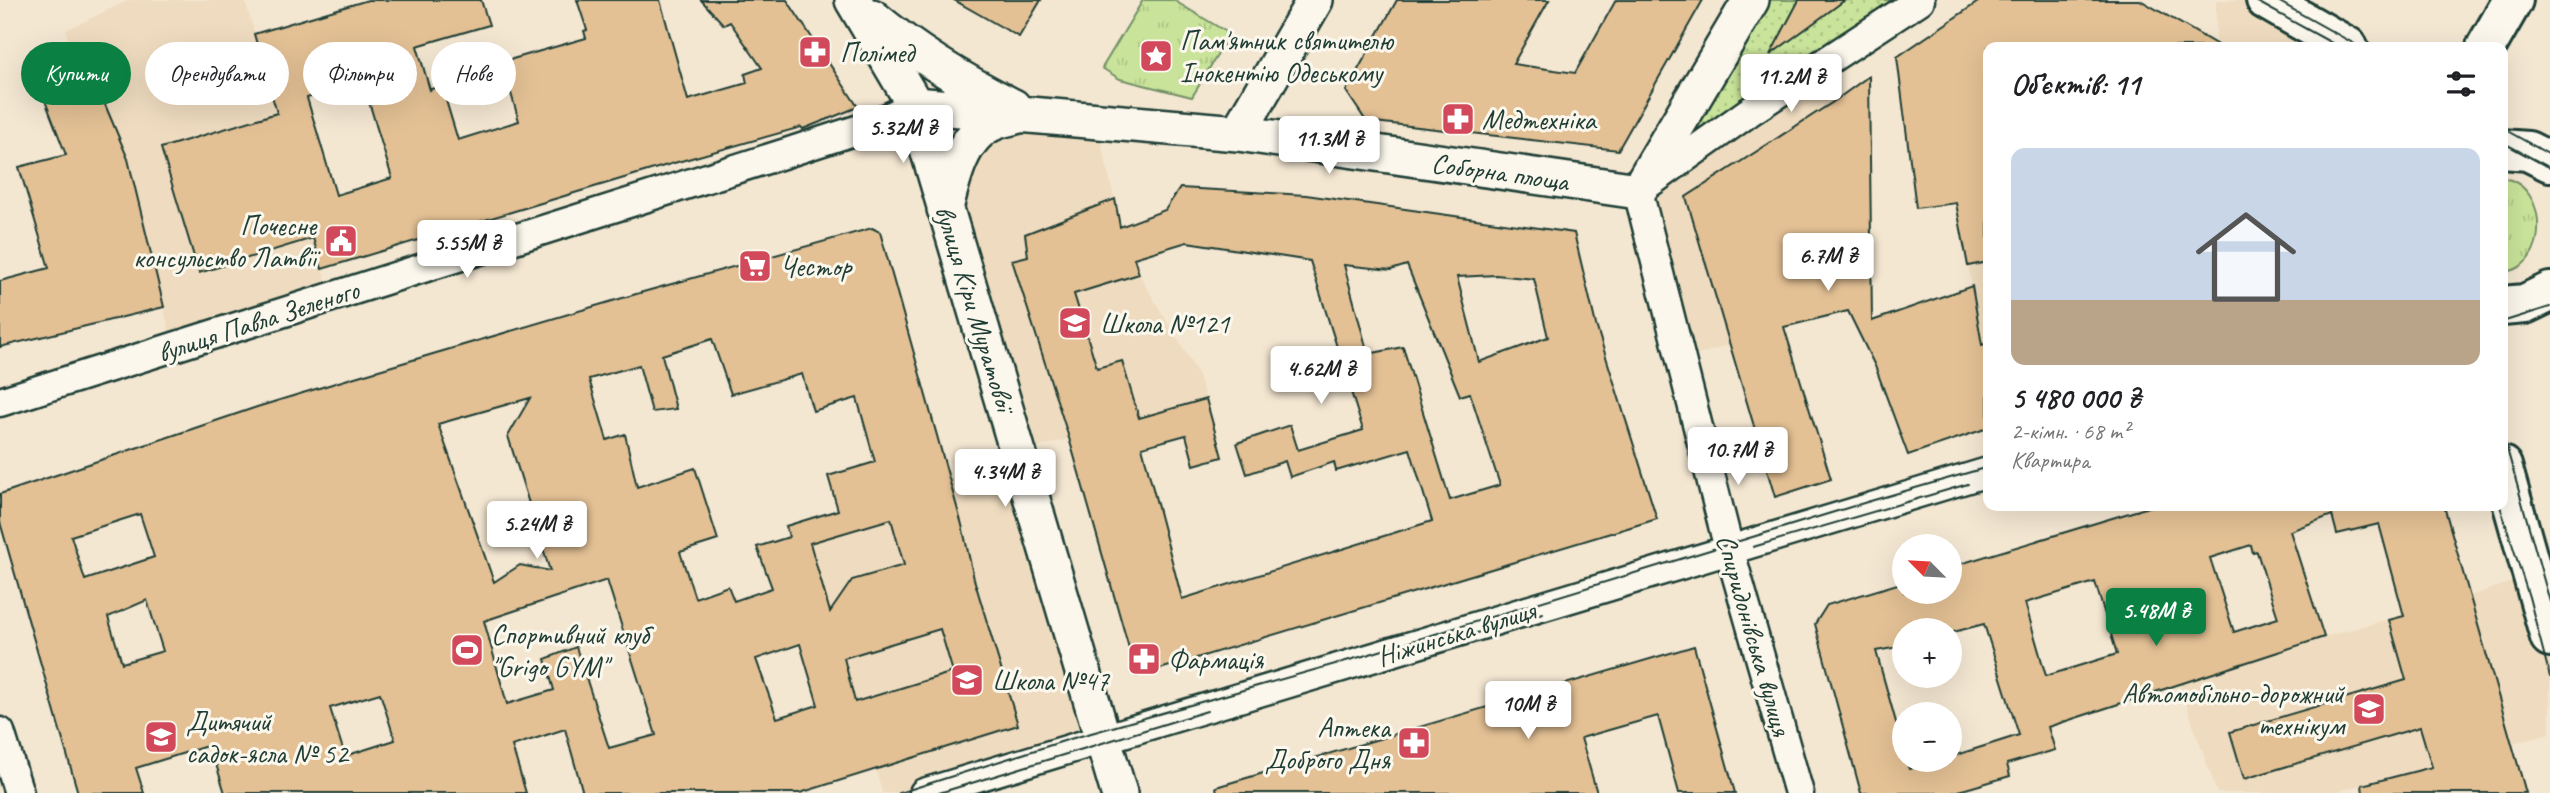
<!DOCTYPE html>
<html lang="uk">
<head>
<meta charset="utf-8">
<style>
  :root { --surface:#fff; --page:#f2f2f2; --text:#202124; --muted:#757577; --accent:#0b8043 }
  body { margin:0; font-family:Caveat,sans-serif; background:var(--page); color:var(--text); height:100vh; display:flex; flex-direction:column; font-size:26px; white-space:nowrap }
  * { box-sizing:border-box; margin:0 }
  p { font-size:23px; color:var(--muted) }
  .icon { flex:none; width:38px; height:38px; fill:none; stroke:currentColor; stroke-width:2; stroke-linecap:round; stroke-linejoin:round }
  .map { position:relative; flex:1; overflow:hidden }
  .sheet { position:absolute; left:1983px; top:42px; width:525px; height:469px; display:flex; flex-direction:column; background:var(--surface); border-radius:14px; box-shadow:0 7px 28px #0002 }
  .sheet>* { flex:none }
  .banner { position:absolute; left:21px; top:42px; width:665px; height:63px; display:flex; gap:14px }
  .needle { width:46px; rotate:294deg }
  .controls { position:absolute; left:1892px; top:534px; display:grid; gap:14px }
  .controls a { display:grid; place-items:center; width:70px; height:70px; border-radius:50%; background:var(--surface); box-shadow:0 7px 28px #0002; font-size:35px }
  .price { position:absolute; translate:-50% -60px; padding:0 16px; border-radius:7px; background:#fff; color:#222; font-size:23px; line-height:46px; filter:drop-shadow(0 2px 4px #0008) }
  .price::after { content:''; position:absolute; left:50%; top:42px; width:21px; height:16px; margin-left:-10px; background:inherit; clip-path:polygon(0 0,100% 0,50% 100%) }
  .price.selected { background:var(--accent); color:#fff }
  ul { padding:0; list-style:none }
  li { display:grid; align-content:center; gap:14px; height:371px; padding:0 28px }
  li span { display:grid; place-items:center; height:217px; border-radius:14px; color:#555 }
  li>.icon { margin-inline-start:auto }
  span .icon { width:126px; height:126px; fill:#fffc; stroke-width:1 }
  li b { font-size:30px }
  h2 { display:flex; justify-content:space-between; align-items:center; height:84px; padding:0 28px; font-size:30px }
  .tag { padding:0 24px; border-radius:32px; background:var(--surface); box-shadow:0 7px 28px #0002; font-size:24px; line-height:63px }
  .tag.selected { background:var(--accent); color:#fff }
  .map>svg:first-child { display:block }
  .built { fill:#efdcc0 }
  .grass { fill:url(#grass-tufts); stroke:#749067; stroke-width:2 }
  .park { fill:url(#park-dots); stroke:#749067; stroke-width:2 }
  .building { fill:#e4c195; stroke:#1f3d34; stroke-width:2; fill-rule:evenodd }
  .lines { fill:none; stroke-linecap:round; stroke-linejoin:round }
  .minor-casing { stroke:#1f3d34; stroke-width:33 }
  .tertiary-casing { stroke:#1f3d34; stroke-width:40 }
  .secondary-casing { stroke:#1f3d34; stroke-width:44 }
  .minor { stroke:#fbf7ec; stroke-width:28 }
  .tertiary { stroke:#fbf7ec; stroke-width:35 }
  .secondary { stroke:#fbf7ec; stroke-width:38 }
  .tram { stroke:#1f3d34; stroke-width:2 }
  .labels { text-anchor:middle; dominant-baseline:central; stroke-width:6; stroke-linejoin:round; paint-order:stroke }
  .poi-label { font-size:28px; fill:#1f3d34; stroke:#fbf7ec; text-anchor:start }
  .street-label { font-size:28px; fill:#1f3d34; stroke:#fbf7ec }
</style>
</head>
<body>
<div class="map">
<svg width="2550" height="793" viewBox="0 0 2550 793">
  <defs>
    <pattern id="grass-tufts" width="24" height="20" patternUnits="userSpaceOnUse" patternTransform="scale(1.75)"><rect width="24" height="20" fill="#c9e49a"/><path d="M3 7l-1-3M5 7V3M7 7l1-3M15 17l-1-3M17 17v-4M19 17l1-3" fill="none" stroke="#acc485"/></pattern>
    <pattern id="park-dots" width="8" height="8" patternUnits="userSpaceOnUse" patternTransform="scale(1.75)"><rect width="8" height="8" fill="#c9e49a"/><path d="M2 2h.1M6 6h.1" fill="none" stroke="#acc485" stroke-width="1.8" stroke-linecap="round"/></pattern>
  </defs>
  <rect width="100%" height="100%" fill="#f4e7d2"/>
  <filter id="ink" filterUnits="userSpaceOnUse"><feTurbulence type="fractalNoise" baseFrequency=".0143" numOctaves="2"/><feDisplacementMap in="SourceGraphic" scale="14" xChannelSelector="R" yChannelSelector="G"/><feConvolveMatrix kernelMatrix="1 2 1 2 8 2 1 2 1" color-interpolation-filters="sRGB"/></filter>
  <g filter="url(#ink)">
    <path class="built" d="M129,0H245L333,304L174,352L148,243L118,136L82,51L71,53L66,30Z
      M2216,0H2255L2339,47H2216Z
      M1831,66L1846,312L1784,327L1683,360L1640,192Z
      M917,107L1097,123L1120,224H1128L1139,274L1197,372L1206,399L1020,453Z
      M1988,262V407L1981,333L1968,266Z
      M1016,455L1101,737L917,793H882L844,658L815,627L786,526L949,478Z
      M2530,576L2550,647V733L2331,793H2217L2179,684L2324,637L2470,596Z"/>
    <path class="grass" d="M1143,0H1173L1230,34L1192,97L1120,79L1102,68Z
      M2503,178C2550,185 2550,269 2503,272Z"/>
    <path class="park" d="M1751,0H1920L1638,191Z"/>
    <path class="building" d="M368,0H481L489,25L417,46L430,90L441,84L458,140L519,121L502,62L586,38L584,31L587,30L577,0H660L688,100L747,83L745,74L762,68L730,22L724,25L701,0H787L858,107L803,129L801,127L674,163L322,269L313,238L199,273L161,148L277,113L254,34ZM363,82L392,178L336,195L307,98Z
      M954,0H1041L1019,37Z
      M1397,0H1549L1513,64L1575,73L1616,0H1703L1618,150L1366,121L1346,91Z
      M1799,0H1845L1770,55Z
      M1981,0H2140L2221,47H1988V262L1968,266L1956,203L1916,208L1897,57Z
      M82,50L128,159L164,307L0,347V281L49,268L19,167L66,155L34,72Z
      M1869,76L1872,321L1972,286L1982,345L1988,343V428L1908,455L1875,366L1848,311L1784,327L1831,479L1775,497L1686,197L1833,102Z
      M1180,188L1306,195L1574,233L1596,325L1657,519L1137,676L1069,438L1012,260L1028,256L1025,234L1115,199L1120,227L1165,210ZM1187,242L1310,261L1363,430L1298,450L1290,425L1237,443L1247,474L1285,461L1290,477L1334,462L1336,471L1410,449L1432,521L1182,599L1142,447L1186,435L1194,465L1222,457L1206,399L1139,418L1122,361L1097,368L1074,294L1139,274L1134,258ZM1344,265L1391,270L1407,265L1460,396L1470,393L1500,485L1450,500L1403,347L1368,354ZM1496,275L1534,279L1548,337L1479,362L1457,277Z
      M872,228L880,232L962,525L974,579L1018,725L800,793H583L565,729L512,746L526,793H225L210,745L136,768L144,793H78L0,522V494L257,407L355,377L643,292ZM712,339L731,394L802,374L813,411L857,398L875,462L828,476L838,510L786,526L789,537L757,547L772,588L734,601L728,586L695,598L680,552L718,540L695,468L637,487L625,434L607,440L589,379L639,365L652,412L676,409L662,355ZM530,398L508,436L550,571L520,565L494,582L438,424ZM140,514L154,557L85,580L71,536ZM891,519L904,565L852,580L830,612L810,543ZM607,580L656,735L609,748L576,647L545,659L554,690L507,704L484,621ZM147,600L163,651L122,663L108,617ZM940,629L953,672L855,702L844,658ZM800,644L818,705L777,718L756,659ZM380,693L395,740L345,756L330,708Z
      M2152,506H2444L2526,793H2363L2362,785L2432,767L2420,727L2244,779L2230,732L2406,680L2389,620L2404,616L2379,524L2337,534L2332,515L2290,531L2324,637L2048,727L2055,750L2007,764L2010,776L1952,793H1861L1815,624L1827,605L1904,582V592H1950V567ZM2251,545L2253,553L2257,552L2278,618L2234,632L2210,558ZM2095,582L2117,654L2046,676L2025,603ZM1984,624L2019,735L1950,757V760H1941L1909,769L1906,760H1904V751L1876,651L1904,646V630H1950V633Z
      M1694,646L1735,793H1679L1658,716L1581,738L1597,793H1217L1216,787Z"/>
    <g class="lines">
      <defs>
        <path id="minor" d="M0,402L786,153L872,125L915,105
          M0,732L19,793
          M924,793L1988,472
          M1799,793L1728,545L1638,191L1749,112L1920,0"/>
        <path id="tertiary" d="M853,0L915,105L1119,793
          M872,17C915,53 963,82 1013,107
          M915,105L1238,133L1638,191L1751,0
          M1238,133L1315,0
          M945,209C952,179 961,137 992,123C1000,119 1010,118 1019,115"/>
        <path id="secondary" d="M2266,0L2348,47
          M2486,47L2513,0
          M2502,149L2528,151L2550,162
          M2502,306L2525,304L2550,292
          M2502,466L2550,637"/>
      </defs>
      <use href="#minor" class="minor-casing"/>
      <use href="#tertiary" class="tertiary-casing"/>
      <use href="#secondary" class="secondary-casing"/>
      <use href="#minor" class="minor"/>
      <use href="#tertiary" class="tertiary"/>
      <use href="#secondary" class="secondary"/>
      <path class="tram" d="M2254,0L2339,47
        M2276,0L2360,47
        M2502,128L2550,155
        M2502,142L2550,168
        M2502,322L2550,307
        M2502,431L2550,602
        M2500,506L2529,597L2550,677
        M1753,547L1968,484
        M1446,642L1543,613
        M899,793L1070,739L1360,657L1867,502L1988,467
        M939,793L1207,711"/>
    </g>
  </g>
  <defs>
    <symbol id="pharmacy-square" viewBox="-11 -11 22 22"><rect x="-9" y="-9" width="18" height="18" rx="4" fill="#d1495b" stroke="#fbf7ec"/><path d="M-2-6h4v4h4v4h-4v4h-4v-4h-4v-4h4Z" fill="#fff"/></symbol>
    <symbol id="sight-square" viewBox="-11 -11 22 22"><rect x="-9" y="-9" width="18" height="18" rx="4" fill="#d1495b" stroke="#fbf7ec"/><path d="M0-6L1.8-2.2L6-1.7L2.9 1.2L3.7 5.4L0 3.3L-3.7 5.4L-2.9 1.2L-6-1.7L-1.8-2.2Z" fill="#fff"/></symbol>
    <symbol id="civic-square" viewBox="-11 -11 22 22"><rect x="-9" y="-9" width="18" height="18" rx="4" fill="#d1495b" stroke="#fbf7ec"/><path d="M-.6-6.5H3V-4.5H.6V-3L4-1V1h2V6H-6V1h2V-1L-.6-3ZM-1.2 2.5V6h2.4V2.5Z" fill="#fff"/></symbol>
    <symbol id="supermarket-square" viewBox="-11 -11 22 22"><rect x="-9" y="-9" width="18" height="18" rx="4" fill="#d1495b" stroke="#fbf7ec"/><path d="M-6-5.5h2.5l.6 2H6L4.5 2H-2.5L-4.4-4H-6ZM-1.5 3.2a1.3 1.3 0 1 0 .1 0ZM3 3.2a1.3 1.3 0 1 0 .1 0Z" fill="#fff"/></symbol>
    <symbol id="school-square" viewBox="-11 -11 22 22"><rect x="-9" y="-9" width="18" height="18" rx="4" fill="#d1495b" stroke="#fbf7ec"/><path d="M0-5L7-2L0 1L-7-2ZM-4 1L0 2.5L4 1V4Q0 6-4 4Z" fill="#fff"/></symbol>
    <symbol id="stadium-square" viewBox="-11 -11 22 22"><rect x="-9" y="-9" width="18" height="18" rx="4" fill="#d1495b" stroke="#fbf7ec"/><path d="M0-5a6.5 5 0 1 0 0 10a6.5 5 0 1 0 0-10ZM-3.5-1.8h7v3.6h-7Z" fill="#fff"/></symbol>
    <symbol id="university-square" viewBox="-11 -11 22 22"><rect x="-9" y="-9" width="18" height="18" rx="4" fill="#d1495b" stroke="#fbf7ec"/><path d="M0-5L7-2L0 1L-7-2ZM-4 1L0 2.5L4 1V4Q0 6-4 4Z" fill="#fff"/></symbol>
  </defs>
  <g fill-rule="evenodd">
    <use href="#pharmacy-square" x="796" y="33" width="38" height="38"/>
    <use href="#sight-square" x="1137" y="37" width="38" height="38"/>
    <use href="#pharmacy-square" x="1439" y="100" width="38" height="38"/>
    <use href="#civic-square" x="322" y="222" width="38" height="38"/>
    <use href="#supermarket-square" x="736" y="247" width="38" height="38"/>
    <use href="#school-square" x="1056" y="304" width="38" height="38"/>
    <use href="#stadium-square" x="448" y="631" width="38" height="38"/>
    <use href="#pharmacy-square" x="1125" y="640" width="38" height="38"/>
    <use href="#school-square" x="948" y="661" width="38" height="38"/>
    <use href="#university-square" x="2350" y="690" width="38" height="38"/>
    <use href="#school-square" x="142" y="718" width="38" height="38"/>
    <use href="#pharmacy-square" x="1395" y="724" width="38" height="38"/>
  </g>
  <g class="labels">
    <g class="poi-label">
      <text x="1180" y="40">Пам'ятник святителю<tspan x="1180" dy="32">Інокентію Одеському</tspan></text>
      <text x="840" y="52">Полімед</text>
      <text x="1482" y="119">Медтехніка</text>
      <text x="316" y="225" text-anchor="end">Почесне<tspan x="316" dy="32">консульство Латвії</tspan></text>
      <text x="780" y="266">Честор</text>
      <text x="1100" y="323">Школа №121</text>
      <text x="491" y="634">Спортивний клуб<tspan x="491" dy="32">"Grigo GYM"</tspan></text>
      <text x="1168" y="659">Фармація</text>
      <text x="992" y="680">Школа №47</text>
      <text x="2344" y="693" text-anchor="end">Автомобільно-дорожний<tspan x="2344" dy="32">технікум</tspan></text>
      <text x="186" y="721">Дитячий<tspan x="186" dy="32">садок-ясла № 52</tspan></text>
      <text x="1390" y="727" text-anchor="end">Аптека<tspan x="1390" dy="32">Доброго Дня</tspan></text>
    </g>
    <g class="street-label">
      <text transform="translate(1500 172) rotate(8)">Соборна площа</text>
      <text transform="translate(975 308) rotate(73)">вулиця Кіри Муратової</text>
      <text transform="translate(258 321) rotate(-18)">вулиця Павла Зеленого</text>
      <text transform="translate(1456 633) rotate(-17)">Ніжинська вулиця</text>
      <text transform="translate(1754 635) rotate(74)">Спиридонівська вулиця</text>
    </g>
  </g>
</svg>
<div class="controls">
<a><svg class="needle" viewBox="-14 -14 28 28"><path d="M0-13l5 13h-10z" fill="#e53935"/><path d="M0 13l5-13h-10z" fill="#757577"/></svg></a>
<a>+</a>
<a>−</a>
</div>
<b class="price" style="left:1791px;top:114px">11.2M ₴</b>
<b class="price" style="left:903px;top:165px">5.32M ₴</b>
<b class="price" style="left:1329px;top:176px">11.3M ₴</b>
<b class="price" style="left:467px;top:280px">5.55M ₴</b>
<b class="price" style="left:1828px;top:293px">6.7M ₴</b>
<b class="price" style="left:1321px;top:406px">4.62M ₴</b>
<b class="price" style="left:1738px;top:487px">10.7M ₴</b>
<b class="price" style="left:1005px;top:509px">4.34M ₴</b>
<b class="price" style="left:537px;top:561px">5.24M ₴</b>
<b class="price selected" style="left:2156px;top:648px">5.48M ₴</b>
<b class="price" style="left:1528px;top:741px">10M ₴</b>
<div class="banner">
<a class="tag selected">Купити</a>
<a class="tag">Орендувати</a>
<a class="tag">Фільтри</a>
<a class="tag">Нове</a>
</div>
<section class="sheet">
<h2>Об’єктів: 11<svg class="icon" aria-label="filters" viewBox="0 0 24 24"><path d="M4 7h16M4 17h16"/><circle cx="9" cy="7" r="2"/><circle cx="15" cy="17" r="2"/></svg></h2>
<ul>
<li><span style="background:linear-gradient(#c9d6e8 70%,#b9a48a 0)"><svg class="icon" aria-label="home" viewBox="0 0 24 24"><path d="M3 11l9-7 9 7M6 9v11h12V9"/></svg></span><div><b>5 480 000 ₴</b><p>2-кімн. · 68 m²</p><p>Квартира</p></div></li>
</ul>
</section>
</div>
</body>
</html>
